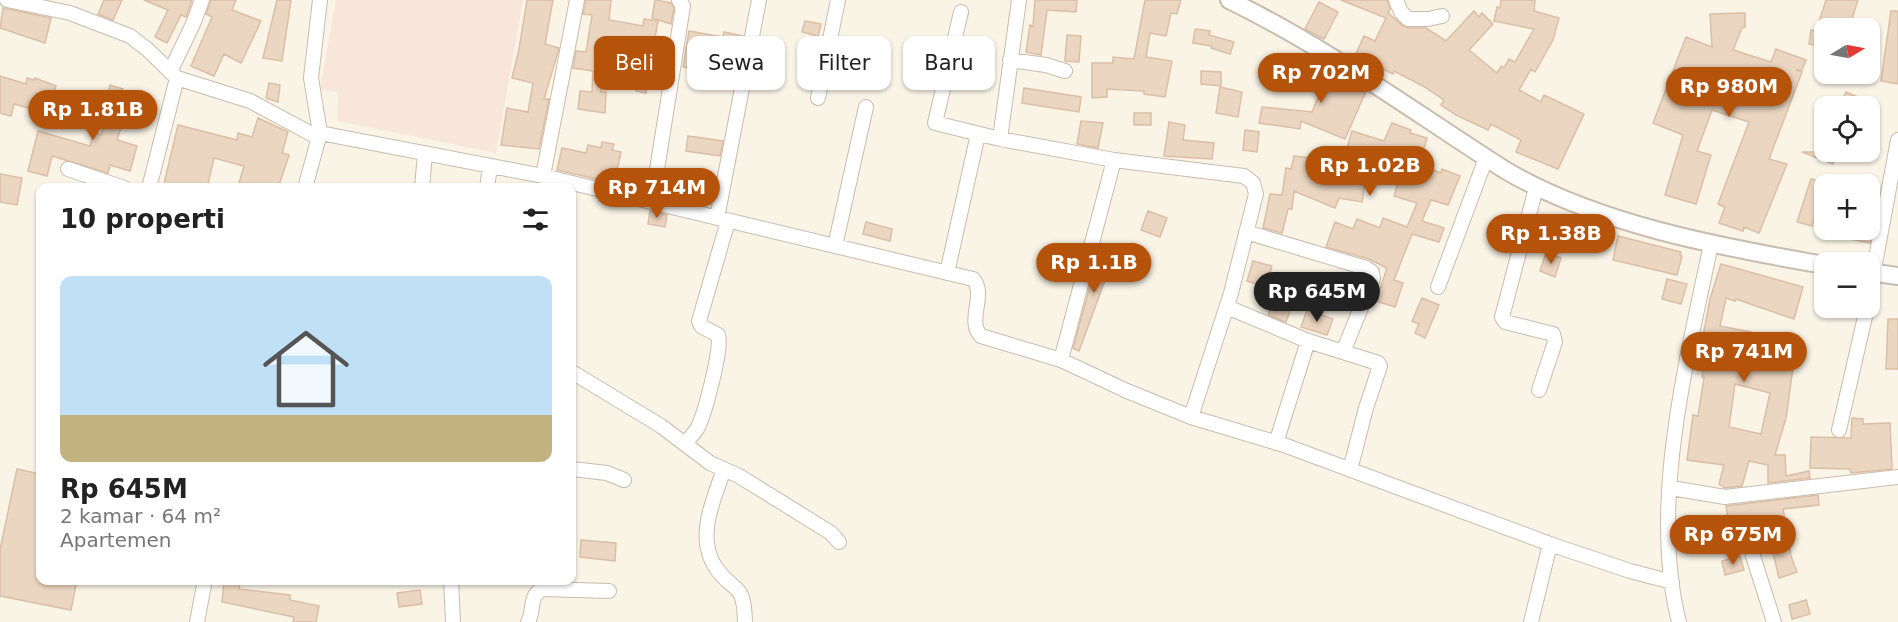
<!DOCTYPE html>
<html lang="id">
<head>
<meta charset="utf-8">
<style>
  :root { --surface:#fff; --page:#f2f2f2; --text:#222; --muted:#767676; --line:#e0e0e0; --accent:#b45309 }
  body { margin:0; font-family:"DejaVu Sans",sans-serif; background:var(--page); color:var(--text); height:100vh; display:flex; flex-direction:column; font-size:22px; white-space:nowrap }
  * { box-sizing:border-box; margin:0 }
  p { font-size:20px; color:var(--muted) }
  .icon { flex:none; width:33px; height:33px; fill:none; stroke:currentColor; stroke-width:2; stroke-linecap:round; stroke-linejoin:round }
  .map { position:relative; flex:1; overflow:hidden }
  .panel { position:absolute; left:36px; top:183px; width:540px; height:402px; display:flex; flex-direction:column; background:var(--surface); border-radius:12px; box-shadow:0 2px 4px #0004 }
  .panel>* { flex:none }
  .banner { position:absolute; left:594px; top:36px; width:570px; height:54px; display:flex; gap:12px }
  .needle { width:39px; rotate:80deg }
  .fabs { position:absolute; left:1814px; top:18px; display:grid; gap:12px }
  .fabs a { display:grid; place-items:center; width:66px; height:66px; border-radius:12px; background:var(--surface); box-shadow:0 2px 4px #0004; font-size:30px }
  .price { position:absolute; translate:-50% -51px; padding:0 14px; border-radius:21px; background:var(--accent); color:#fff; font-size:20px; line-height:39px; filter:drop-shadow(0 2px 3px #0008) }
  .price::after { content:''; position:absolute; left:50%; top:36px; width:18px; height:14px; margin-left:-9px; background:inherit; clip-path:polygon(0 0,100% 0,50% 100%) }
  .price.selected { background:#222; color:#fff }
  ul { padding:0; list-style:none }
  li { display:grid; align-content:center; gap:12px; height:318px; padding:0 24px }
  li+li { border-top:2px solid var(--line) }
  li span { display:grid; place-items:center; height:186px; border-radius:12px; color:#555 }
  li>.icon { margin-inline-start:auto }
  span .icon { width:108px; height:108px; fill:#fffc; stroke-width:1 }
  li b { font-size:26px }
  h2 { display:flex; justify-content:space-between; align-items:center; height:72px; padding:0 24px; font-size:26px }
  .tag { padding:0 21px; border-radius:12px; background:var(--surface); box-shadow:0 2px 4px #0004; font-size:21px; line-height:54px }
  .tag.selected { background:var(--accent); color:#fff }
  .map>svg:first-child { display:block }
  .commercial { fill:#f8e6db }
  .building { fill:#ebd6c1; stroke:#dcbea4; stroke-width:1.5; fill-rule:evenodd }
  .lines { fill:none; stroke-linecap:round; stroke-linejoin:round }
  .minor-casing { stroke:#c9bcae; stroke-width:16 }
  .tertiary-casing { stroke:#c9bcae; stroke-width:20 }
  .minor { stroke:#fff; stroke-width:14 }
  .tertiary { stroke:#fff; stroke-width:16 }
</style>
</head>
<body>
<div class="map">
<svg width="1898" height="622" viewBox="0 0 1898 622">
  <rect width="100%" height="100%" fill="#f9f4e6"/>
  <path class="commercial" d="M336,0H523L496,153L337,121L338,92L320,89Z"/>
  <path class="building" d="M104,0H122L113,20L98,14Z
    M144,0H192L186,17L181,15L167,43L155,37L168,10Z
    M211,0H236L232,10L261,21L241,63L224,54L214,76L191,66L212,17L206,14Z
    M277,0H291L282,61L263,58Z
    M527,0H553L545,44L559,48L544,99H549L539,149L501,145L507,108L528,112L533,83L512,78L519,49Z
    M586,0H611L609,20L643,26L644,19L658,21L650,66L662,68L660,83L647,82L646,93L636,91L640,57L607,50L601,92H606L605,113L578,109L580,91L592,92L593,71L573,68L576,51L586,52L592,15L583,14Z
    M655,0L671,3L674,8L671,24L652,18Z
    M1035,0H1077L1076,12L1047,10L1041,55L1026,52L1030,25L1033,26Z
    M1145,0H1181L1177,14L1171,13L1166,36L1150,33L1146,57L1172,61L1165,97L1144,94V91L1107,89V97L1092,98V63H1113V57L1134,59Z
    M1341,0H1387L1390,9L1388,13L1402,25L1408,28H1426L1446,41L1474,11L1479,17L1482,13L1493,24L1469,50L1497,73L1501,66L1504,68L1509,59L1515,62L1534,29L1494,21L1497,7L1500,8L1501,0H1535L1534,11L1559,18L1553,40L1535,72L1531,69L1519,90L1541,102L1544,95L1584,114L1558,169L1516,152L1521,140L1491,124L1488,130L1456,115L1441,105L1444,100L1423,86L1394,71L1393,74L1355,56L1364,36L1375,41L1386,18Z
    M1826,0H1858L1849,28H1817Z
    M1319,2L1338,12L1324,39L1305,29Z
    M3,8L51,18L45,43L0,28Z
    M1891,11H1898V84L1881,81Z
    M1745,13V27L1742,28L1733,50L1771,62L1776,49L1806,60L1802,70H1796L1802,72L1769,159L1787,164L1759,233L1744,227L1743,231L1719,223L1725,207L1718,204L1749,122L1712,110L1697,151L1711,155L1696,204L1665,195L1683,135L1653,123L1686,37L1712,47L1710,14Z
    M805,21L821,24L818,36L802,32Z
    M1195,29L1210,31L1209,35L1234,42L1230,54L1211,48L1212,46L1193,43Z
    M1811,30L1824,32V46L1809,44Z
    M689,31L723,37L724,32L743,36L736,72L700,64L699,69L683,67Z
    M1067,35L1081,36L1079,62L1065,61Z
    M1294,67L1323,75L1325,68L1366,91L1345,139L1301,121L1300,129L1259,123L1262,107L1312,112L1321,90L1291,81Z
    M1201,71L1221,72V86L1201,84Z
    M0,76L26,84L27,78L34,80L35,78L56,86L48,107L34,101L32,109L14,104L11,116L0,113Z
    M269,83L280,85L278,102L266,98Z
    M110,85L123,89L121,97L147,105L143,120L125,115L117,140L137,146L130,171L110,165L108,173L52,156L47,176L28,171L38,131L90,146L94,132L101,135L109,110L103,109Z
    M1220,87L1242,92L1238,117L1216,113Z
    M1024,88L1081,97L1079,112L1022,103Z
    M1846,92L1878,106H1840Z
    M1134,113H1151V125H1134Z
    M258,118L288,132L282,153L289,155L278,188H255L239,183L244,166L214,158L207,188H163L178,125L237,140L238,133L252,137Z
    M1081,121L1103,123L1098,148L1077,144Z
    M1169,122L1185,125L1183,140L1214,143L1212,159L1164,156Z
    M1392,123L1411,130L1410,133L1427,138L1419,165L1441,173L1442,169L1460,176L1448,205L1431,200L1422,221L1444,228L1439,242L1412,234L1394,280L1403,283L1395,307L1376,301L1387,268L1369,259L1326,247L1335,222L1353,229L1357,219L1380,228L1383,218L1407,227L1417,203L1394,196L1398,183L1366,176L1362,202L1339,198L1335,208L1294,191L1292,209H1288L1282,233L1263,228L1270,194L1282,195L1286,168L1291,169L1294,156L1343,162L1352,131L1384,141Z
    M1245,130L1259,132L1257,152L1243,150Z
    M688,136L723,141L720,156L686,151Z
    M602,142L614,144L612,150L621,152L614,183L557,170L562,148L586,153L588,145L601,148Z
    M1802,152H1838L1833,164Z
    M691,173L703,176L698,204L686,201Z
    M0,174L22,178L17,205L0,202Z
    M1811,179L1824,182V205L1819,204L1812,226L1797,222Z
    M650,211L667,215L665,227L648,224Z
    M1148,211L1167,218L1160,237L1141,230Z
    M1869,219L1874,220L1870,243L1831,235L1832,230H1869Z
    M866,222L892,229L890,241L863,234Z
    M1618,236L1681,252L1680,255L1682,256L1677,275L1613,260Z
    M1103,248L1115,253L1079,351L1073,348L1093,275Z
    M1546,253L1561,258L1555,277L1540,271Z
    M1253,261L1272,266L1266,287L1247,281Z
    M1721,264L1803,287L1794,319L1736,299L1735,301L1726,298L1720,326L1751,332L1749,343L1795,353L1786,418L1775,455H1785L1786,476L1809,471L1810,478L1768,483V465L1749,461L1742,486L1725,488L1719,484L1724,465L1687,460L1693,415L1698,416L1704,378L1702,377L1706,353L1700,352L1710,299ZM1735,384L1770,393L1761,434L1729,427Z
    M1667,279L1687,284L1681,304L1662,299Z
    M1422,298L1439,305L1425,338L1415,333L1419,324L1412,321Z
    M1272,305L1290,311L1286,322L1268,315Z
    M1307,310L1333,319L1327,335L1301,327Z
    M1888,319H1898V369H1886Z
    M1852,418L1863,419V424L1890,423L1892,469L1851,473L1850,469L1810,468L1811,437L1851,438Z
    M17,469L40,474V580H77L71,610L0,596V550Z
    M1818,495L1819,505L1783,509L1791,556L1797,572L1779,578L1766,524L1758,525V522L1732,525L1730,532L1726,506Z
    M581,540L616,543L615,561L580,557Z
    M1740,556L1744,570L1725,575L1722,561Z
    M224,580H241L239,589L290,595V600L319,606L316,622H293L294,617L222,602Z
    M420,590L422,604L399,607L397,593Z
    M1806,600L1810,614L1792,619L1789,605Z"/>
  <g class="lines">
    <defs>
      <path id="minor" d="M7,0L70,13L130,36L148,50L177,78L250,101L319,138
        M1396,0L1401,12L1408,19H1428L1442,16
        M961,12L935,123L1000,139L1114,160L1244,176L1253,183L1256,194L1231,293L1191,417
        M1010,60L1046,65L1065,71
        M170,72L193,24L202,0
        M818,98L838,0
        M320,133L543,176L973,279C987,294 966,321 981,336L1061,360L1127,391L1191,417L1284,445L1550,544L1630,571L1672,582
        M1000,139L1019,0
        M68,169L124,188
        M543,176L577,0
        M149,188L177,78
        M305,188L320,133L311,78L320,0
        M422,188L425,153
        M487,188L490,166
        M1536,188L1502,317L1505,322L1553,334L1555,342L1539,390
        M652,201L683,6L679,0
        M717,218L759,0
        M1246,232L1366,268L1372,272L1373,278L1343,352
        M835,246L866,107
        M947,273L978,134
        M1438,287L1486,158
        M1869,296L1898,140
        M1227,307L1308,341L1378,363L1380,366L1366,408L1350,470
        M1061,360L1114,160
        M572,372L661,426L710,463L739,476L831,533L839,542
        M1839,430L1867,308
        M1276,443L1308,341
        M685,444C689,439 693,434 697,429C704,417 723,346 718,335L701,326L699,321L728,221
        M572,469L607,473L624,480
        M724,469C714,499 695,537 716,568C734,594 744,580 745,622
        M1671,488L1725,497L1898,477
        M1753,556L1774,622
        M451,580L453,622
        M197,622L205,580
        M528,622C535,611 528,595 543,589L609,591
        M1531,622L1550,544
        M1679,622C1649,505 1687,360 1711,244"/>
      <path id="tertiary" d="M1229,0C1326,47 1414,112 1505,170C1596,224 1720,247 1824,265
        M1869,272L1898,276"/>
    </defs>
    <use href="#minor" class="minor-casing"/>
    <use href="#tertiary" class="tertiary-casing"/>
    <use href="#minor" class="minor"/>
    <use href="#tertiary" class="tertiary"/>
  </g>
</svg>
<div class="fabs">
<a><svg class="needle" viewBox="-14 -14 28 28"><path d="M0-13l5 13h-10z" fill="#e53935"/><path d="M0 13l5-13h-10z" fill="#767676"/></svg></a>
<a><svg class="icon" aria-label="locate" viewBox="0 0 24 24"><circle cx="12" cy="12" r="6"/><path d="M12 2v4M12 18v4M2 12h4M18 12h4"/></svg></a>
<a>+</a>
<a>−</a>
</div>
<b class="price" style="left:1321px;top:104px">Rp 702M</b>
<b class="price" style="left:1729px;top:118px">Rp 980M</b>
<b class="price" style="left:93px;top:141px">Rp 1.81B</b>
<b class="price" style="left:1370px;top:197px">Rp 1.02B</b>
<b class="price" style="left:657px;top:219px">Rp 714M</b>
<b class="price" style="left:1551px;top:265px">Rp 1.38B</b>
<b class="price" style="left:1094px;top:294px">Rp 1.1B</b>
<b class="price selected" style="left:1317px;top:323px">Rp 645M</b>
<b class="price" style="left:1744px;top:383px">Rp 741M</b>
<b class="price" style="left:1733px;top:566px">Rp 675M</b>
<div class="banner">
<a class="tag selected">Beli</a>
<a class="tag">Sewa</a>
<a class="tag">Filter</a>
<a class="tag">Baru</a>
</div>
<section class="panel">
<h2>10 properti<svg class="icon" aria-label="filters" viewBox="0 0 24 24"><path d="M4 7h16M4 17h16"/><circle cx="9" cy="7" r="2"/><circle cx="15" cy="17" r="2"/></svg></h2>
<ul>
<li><span style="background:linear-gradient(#bfe0f5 75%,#c2b280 0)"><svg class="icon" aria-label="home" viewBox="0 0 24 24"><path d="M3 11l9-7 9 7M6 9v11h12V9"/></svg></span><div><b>Rp 645M</b><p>2 kamar · 64 m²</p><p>Apartemen</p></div></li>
</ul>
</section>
</div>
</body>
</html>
